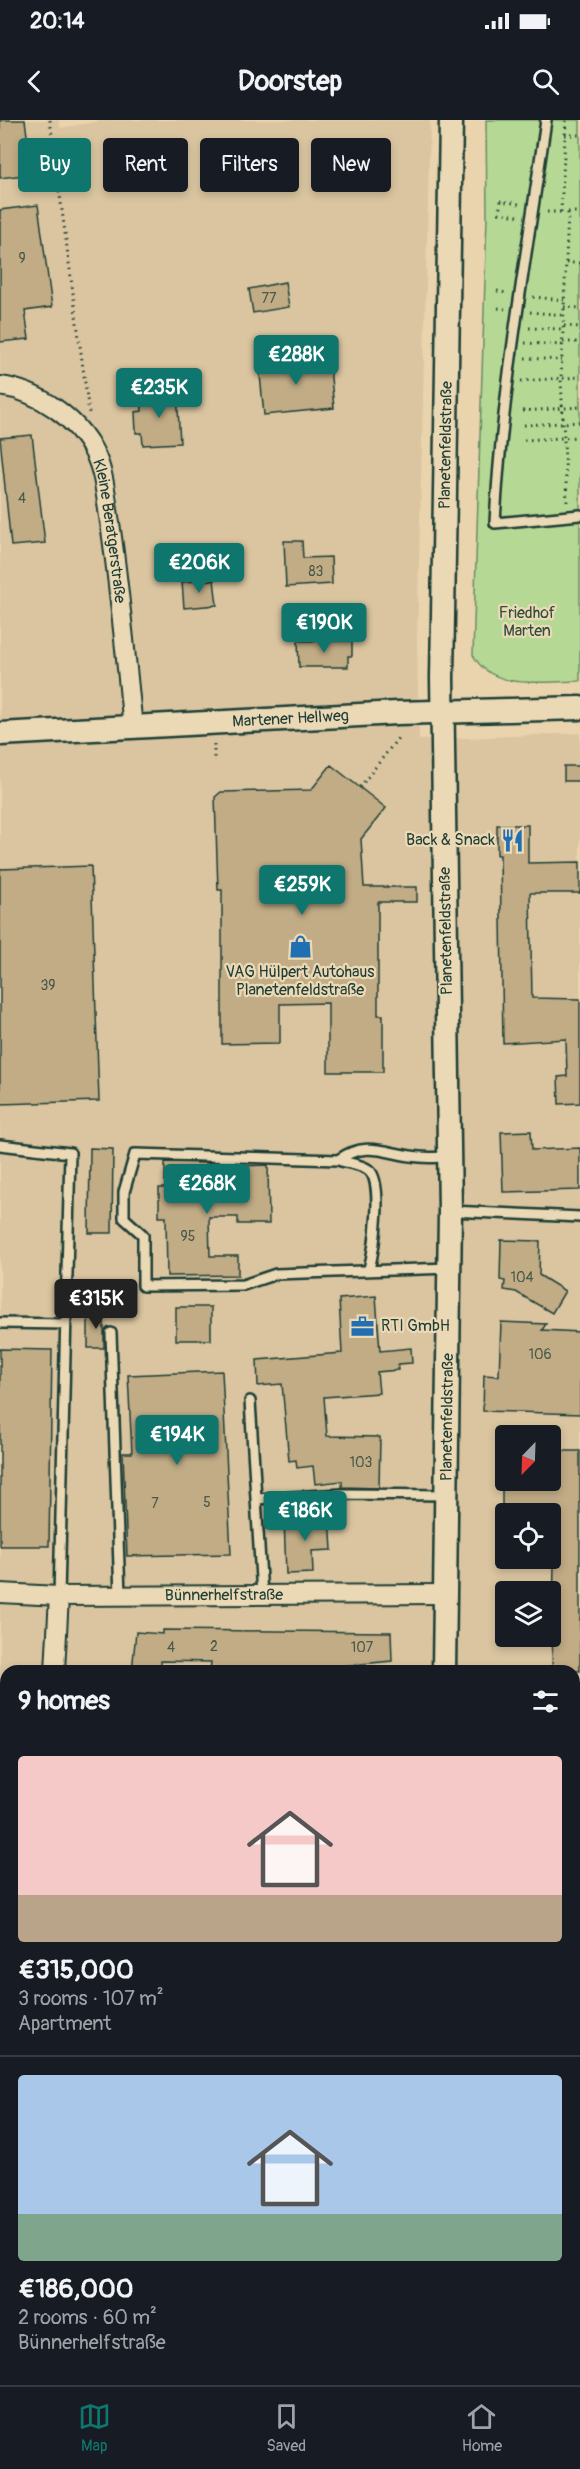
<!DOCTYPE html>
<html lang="en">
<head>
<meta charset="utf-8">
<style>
  :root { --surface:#171b24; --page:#20242c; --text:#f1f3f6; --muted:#9ea1a6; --line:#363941; --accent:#0f766e }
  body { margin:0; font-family:Pangolin,sans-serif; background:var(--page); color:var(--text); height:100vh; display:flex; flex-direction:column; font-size:22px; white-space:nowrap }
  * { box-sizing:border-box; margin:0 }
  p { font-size:20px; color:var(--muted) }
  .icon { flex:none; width:33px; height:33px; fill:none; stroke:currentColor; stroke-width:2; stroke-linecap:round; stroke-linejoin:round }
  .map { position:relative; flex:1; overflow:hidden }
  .panel { position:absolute; left:0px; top:1545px; width:580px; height:720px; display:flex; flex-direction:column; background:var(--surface); border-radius:18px 18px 0 0; box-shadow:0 3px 9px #0003 }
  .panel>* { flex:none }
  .hud { position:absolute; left:18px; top:18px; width:544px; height:54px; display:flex; gap:12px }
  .needle { width:39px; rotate:203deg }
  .buttons { position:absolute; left:495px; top:1305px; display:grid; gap:12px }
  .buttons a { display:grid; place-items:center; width:66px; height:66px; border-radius:6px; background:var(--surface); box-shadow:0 3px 9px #0003; font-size:30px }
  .price { position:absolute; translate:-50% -51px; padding:0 14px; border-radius:6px; background:var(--accent); color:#fff; font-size:20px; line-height:39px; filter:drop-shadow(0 2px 3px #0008) }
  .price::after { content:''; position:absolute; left:50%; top:36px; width:18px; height:14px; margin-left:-9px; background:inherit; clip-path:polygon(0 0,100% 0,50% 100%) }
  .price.current { background:#222; color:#fff }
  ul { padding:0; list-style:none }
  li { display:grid; align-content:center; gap:12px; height:318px; padding:0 18px }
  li+li { border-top:2px solid var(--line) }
  li span { display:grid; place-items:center; height:186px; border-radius:6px; color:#555 }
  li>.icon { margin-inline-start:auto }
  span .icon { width:108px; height:108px; fill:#fffc; stroke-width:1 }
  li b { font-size:26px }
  h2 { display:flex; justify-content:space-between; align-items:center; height:72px; padding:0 18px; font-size:26px }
  .pill { padding:0 21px; border-radius:6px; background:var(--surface); box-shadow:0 3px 9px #0003; font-size:21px; line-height:54px }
  .pill.current { background:var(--accent); color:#fff }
  .status { display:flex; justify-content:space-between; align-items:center; height:42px; padding:0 30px; background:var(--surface); direction:ltr }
  .status svg { height:16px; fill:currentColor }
  header { display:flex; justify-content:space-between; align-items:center; height:78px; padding:0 18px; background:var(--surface); font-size:27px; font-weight:800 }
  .tabs { display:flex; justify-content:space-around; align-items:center; height:84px; border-top:2px solid var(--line); background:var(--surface); font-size:16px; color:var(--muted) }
  .tabs a { display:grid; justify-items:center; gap:3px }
  .tabs .current { color:var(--accent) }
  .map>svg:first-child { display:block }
  .built { fill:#dac5a0; fill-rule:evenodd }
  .green { fill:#b5d994; stroke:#6a8b64; stroke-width:1.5 }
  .building { fill:#c1ac86; stroke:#1f3d34; stroke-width:1.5 }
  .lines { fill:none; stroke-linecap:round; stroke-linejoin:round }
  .service-casing { stroke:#1f3d34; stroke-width:14 }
  .minor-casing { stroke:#1f3d34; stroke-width:22 }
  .tertiary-casing { stroke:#1f3d34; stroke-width:27 }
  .path { stroke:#1f3d34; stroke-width:3; stroke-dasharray:1.5 4.5; stroke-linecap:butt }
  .service { stroke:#ebd9b6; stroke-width:9 }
  .minor { stroke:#ebd9b6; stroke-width:18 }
  .tertiary { stroke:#ebd9b6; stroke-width:22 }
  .labels { text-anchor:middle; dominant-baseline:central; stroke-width:4.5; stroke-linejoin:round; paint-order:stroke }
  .number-label { font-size:14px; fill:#485948 }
  .street-label { font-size:16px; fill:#1f3d34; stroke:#ebd9b6 }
  .park-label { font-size:16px; fill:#2e4d3e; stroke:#ebd9b6 }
  .poi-label { font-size:16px; fill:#1f3d34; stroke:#ebd9b6; text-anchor:end }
</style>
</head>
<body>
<div class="status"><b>20:14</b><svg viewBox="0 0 49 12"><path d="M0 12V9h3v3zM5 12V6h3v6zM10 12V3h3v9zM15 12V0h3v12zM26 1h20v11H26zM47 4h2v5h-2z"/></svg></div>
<header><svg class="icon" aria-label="back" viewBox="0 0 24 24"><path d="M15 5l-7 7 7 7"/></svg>Doorstep<svg class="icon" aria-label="search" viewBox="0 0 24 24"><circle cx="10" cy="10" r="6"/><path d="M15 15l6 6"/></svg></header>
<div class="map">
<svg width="580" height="2265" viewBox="0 0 580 2265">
  <rect width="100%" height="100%" fill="#ead4ae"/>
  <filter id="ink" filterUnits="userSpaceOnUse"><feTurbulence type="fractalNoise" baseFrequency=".0167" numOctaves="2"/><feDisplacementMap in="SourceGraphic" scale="12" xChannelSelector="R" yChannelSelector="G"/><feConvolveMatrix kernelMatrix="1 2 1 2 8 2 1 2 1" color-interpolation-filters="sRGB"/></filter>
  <g filter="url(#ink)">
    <path class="built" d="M0,0H58L61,8L105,0H430L417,520L419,620L580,613V2265H478V2259H574V1551H6V2259H234L216,2265H0ZM506,1316H550V1360H506ZM506,1394H550V1438H506ZM506,1472H550V1516H506Z
      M292,2259H450L447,2265H321Z"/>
    <path class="green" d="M486,0H580V561C544,561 493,572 473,535L487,97Z"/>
    <path class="building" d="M0,0H25L32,54L0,58Z
      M38,85L52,187L25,191L29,219L0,222V90Z
      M285,162L289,187L253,193L249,169Z
      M329,238L334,288L264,295L259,245Z
      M177,272L180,323L143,325L142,313H136L135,292L142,291L141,274Z
      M32,315L45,423L11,426L0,318Z
      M284,421H302L303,438L331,437L332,464L286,467Z
      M214,460L217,485L184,488L182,462Z
      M298,521H352V536H348V547H299Z
      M331,645L386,688L361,719L364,767H417V782H378V895H383V952H328V883L280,884V923L222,924V770H218L215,677L221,672L311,670Z
      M564,646H580V661H564Z
      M497,705H528V743L580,742V773H530L532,878L580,879V983L559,984L558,957L567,956L566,919L503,923L500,735H497Z
      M91,746L99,981L0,984V749Z
      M531,1011L532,1030L580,1028V1070L503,1072L501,1012Z
      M90,1028L113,1029L112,1113H89Z
      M165,1042L209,1043V1068L237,1067V1046L268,1045L269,1104H238V1097H209L210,1136H238V1155L167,1156L166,1097H159V1068H165Z
      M501,1120L540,1121L539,1155L565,1171L552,1193L516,1172L504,1170L505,1161L500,1160Z
      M376,1176L380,1231L411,1228L412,1243L398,1244V1250L377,1252L379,1273L324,1277L327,1316L380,1317L379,1368L342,1367V1361L315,1364L313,1346L297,1348L296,1340L289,1341L282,1264L258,1266L257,1240L342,1233L339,1179Z
      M176,1187H211V1220H176Z
      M88,1192H104V1228H88Z
      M501,1202L546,1204L542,1210L580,1212V1294L483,1291L484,1255L499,1256Z
      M0,1229L52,1230L49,1426H0Z
      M222,1251L231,1434L127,1436L123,1333H132L128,1255Z
      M557,1331H580V1551H552L555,1390L502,1389V1360H556Z
      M330,1397L332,1430L312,1431L313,1453L286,1454L284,1399Z
      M163,1510L391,1512L392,1541L330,1547V1551H210L211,1542L161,1541V1549L132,1551L136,1512L163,1514Z"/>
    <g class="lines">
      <defs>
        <path id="service" d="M546,0C527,134 502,267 495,403L580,395
          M0,1025L70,1033L59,1476
          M338,1040C368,1019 388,1035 420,1037C429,1038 439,1037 448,1037
          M450,1091L580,1097
          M369,1149C374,1130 384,1063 369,1050C362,1044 347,1043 338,1040L135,1034L124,1072V1098L143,1115V1166L243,1165L276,1154L450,1148
          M0,1203L66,1204
          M111,1213L120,1476
          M250,1281L262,1475
          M256,1379L343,1374L445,1375
          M0,1626H6
          M574,1638H580
          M574,1653H580
          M574,1880H580
          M0,1989L6,1990
          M0,2098L6,2099
          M574,2107H580
          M574,2204L580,2205
          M0,2254L6,2255
          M25,2259L33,2261"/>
        <g id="minor">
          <path id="s1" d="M0,266C38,271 77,298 94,332C105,353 106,380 110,403C120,471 126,540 133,608"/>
          <path id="s2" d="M0,1473L59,1476L446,1474"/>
          <path d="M55,1551L59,1476"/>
        </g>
        <g id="tertiary">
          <path id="s3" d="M0,614L397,593L580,588"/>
          <path id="s4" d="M444,1551L450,1091L442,558L451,0"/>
          <path d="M421,2265L424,2259"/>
        </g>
      </defs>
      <use href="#service" class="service-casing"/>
      <use href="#minor" class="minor-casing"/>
      <use href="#tertiary" class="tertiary-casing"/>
      <path class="path" d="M50,0L89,293
        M565,15H580
        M547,92H561
        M561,92L566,0
        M568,92H580
        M518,96L499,93L501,81L519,84
        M566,143H580
        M497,171L506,173
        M533,177L564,180
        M564,187L580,188
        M498,188L505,189
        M530,192L564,195
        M564,206L580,207
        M529,208L563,209
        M563,222H580
        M525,223L562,225
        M525,238L562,240
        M521,261L580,257
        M523,291L580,287
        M524,305L580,302
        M524,320L580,317
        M567,382L561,259L568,92
        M214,624V638
        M360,667L398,618
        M243,2259L250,2261
        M178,2265L195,2259"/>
      <use href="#service" class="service"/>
      <use href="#minor" class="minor"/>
      <use href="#tertiary" class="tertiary"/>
    </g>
  </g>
  <defs>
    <symbol id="restaurant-bare" viewBox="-9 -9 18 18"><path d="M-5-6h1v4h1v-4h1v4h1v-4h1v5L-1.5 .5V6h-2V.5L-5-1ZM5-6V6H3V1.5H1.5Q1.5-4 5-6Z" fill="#1f6fb2" stroke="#ebd9b6" stroke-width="2.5" paint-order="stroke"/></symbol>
    <symbol id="shop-bare" viewBox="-9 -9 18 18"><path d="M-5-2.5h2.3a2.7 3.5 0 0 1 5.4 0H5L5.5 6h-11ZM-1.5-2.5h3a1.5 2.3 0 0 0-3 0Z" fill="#1f6fb2" stroke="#ebd9b6" stroke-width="2.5" paint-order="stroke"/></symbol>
    <symbol id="office-bare" viewBox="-9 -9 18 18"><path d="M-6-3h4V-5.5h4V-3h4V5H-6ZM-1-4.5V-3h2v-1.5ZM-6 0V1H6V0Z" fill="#1f6fb2" stroke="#ebd9b6" stroke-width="2.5" paint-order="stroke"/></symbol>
  </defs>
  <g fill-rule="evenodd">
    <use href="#restaurant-bare" x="496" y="704" width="33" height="33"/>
    <use href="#shop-bare" x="284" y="810" width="33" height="33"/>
    <use href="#office-bare" x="346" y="1190" width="33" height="33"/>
  </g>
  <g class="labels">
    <g class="number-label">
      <text x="22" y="138">9</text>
      <text x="269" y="178">77</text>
      <text x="22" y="378">4</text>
      <text x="316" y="451">83</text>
      <text x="48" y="865">39</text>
      <text x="188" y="1116">95</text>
      <text x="522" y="1157">104</text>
      <text x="540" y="1234">106</text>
      <text x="361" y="1342">103</text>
      <text x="207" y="1382">5</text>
      <text x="155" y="1383">7</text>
      <text x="214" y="1526">2</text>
      <text x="171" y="1527">4</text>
      <text x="362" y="1527">107</text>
    </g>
    <g class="street-label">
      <text stroke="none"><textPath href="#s4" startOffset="1226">Planetenfeldstraße</textPath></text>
      <text stroke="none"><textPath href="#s1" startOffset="200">Kleine Beratgerstraße</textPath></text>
      <text stroke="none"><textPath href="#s3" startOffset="291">Martener Hellweg</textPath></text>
      <text transform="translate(446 811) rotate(-91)">Planetenfeldstraße</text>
      <text stroke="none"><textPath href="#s4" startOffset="254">Planetenfeldstraße</textPath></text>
      <text stroke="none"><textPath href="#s2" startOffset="224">Bünnerhelfstraße</textPath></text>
    </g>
    <g class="park-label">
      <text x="527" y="493">Friedhof<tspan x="527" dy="18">Marten</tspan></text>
    </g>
    <g class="poi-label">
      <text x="495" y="720">Back &amp; Snack</text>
      <text x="300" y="852" text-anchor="middle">VAG Hülpert Autohaus<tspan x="300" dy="18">Planetenfeldstraße</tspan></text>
      <text x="381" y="1206" text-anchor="start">RTI GmbH</text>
    </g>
  </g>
</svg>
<div class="buttons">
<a><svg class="needle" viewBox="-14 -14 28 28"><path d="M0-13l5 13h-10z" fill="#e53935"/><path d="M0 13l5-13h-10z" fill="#9ea1a6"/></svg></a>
<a><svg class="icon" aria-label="locate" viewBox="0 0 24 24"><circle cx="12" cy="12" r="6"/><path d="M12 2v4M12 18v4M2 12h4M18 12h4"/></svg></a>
<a><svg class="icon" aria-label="layers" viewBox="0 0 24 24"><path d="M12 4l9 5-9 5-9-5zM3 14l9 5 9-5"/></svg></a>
</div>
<b class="price" style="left:296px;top:266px">€288K</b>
<b class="price" style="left:159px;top:299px">€235K</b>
<b class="price" style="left:199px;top:474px">€206K</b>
<b class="price" style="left:324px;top:534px">€190K</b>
<b class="price" style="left:302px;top:796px">€259K</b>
<b class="price" style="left:207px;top:1095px">€268K</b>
<b class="price current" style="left:96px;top:1210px">€315K</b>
<b class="price" style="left:177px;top:1346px">€194K</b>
<b class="price" style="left:305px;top:1422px">€186K</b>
<div class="hud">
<a class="pill current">Buy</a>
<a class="pill">Rent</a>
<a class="pill">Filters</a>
<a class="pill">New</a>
</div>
<section class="panel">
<h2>9 homes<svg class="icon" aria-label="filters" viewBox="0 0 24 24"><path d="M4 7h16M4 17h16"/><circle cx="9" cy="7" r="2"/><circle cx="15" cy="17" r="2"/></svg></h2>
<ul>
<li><span style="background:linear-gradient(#f6c9c9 75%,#b9a48a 0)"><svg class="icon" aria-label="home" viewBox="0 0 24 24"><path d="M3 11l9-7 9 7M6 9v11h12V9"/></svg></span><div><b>€315,000</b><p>3 rooms · 107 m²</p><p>Apartment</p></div></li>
<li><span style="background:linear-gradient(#a9c7e8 75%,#7fa58c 0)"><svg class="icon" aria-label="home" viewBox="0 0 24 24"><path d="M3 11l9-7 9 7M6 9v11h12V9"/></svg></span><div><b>€186,000</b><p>2 rooms · 60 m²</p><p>Bünnerhelfstraße</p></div></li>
</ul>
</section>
</div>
<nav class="tabs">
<a class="current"><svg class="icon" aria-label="map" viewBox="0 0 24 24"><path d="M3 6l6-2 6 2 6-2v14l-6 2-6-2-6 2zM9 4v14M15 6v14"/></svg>Map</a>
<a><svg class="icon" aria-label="saved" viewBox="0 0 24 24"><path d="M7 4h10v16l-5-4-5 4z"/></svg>Saved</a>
<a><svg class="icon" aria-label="home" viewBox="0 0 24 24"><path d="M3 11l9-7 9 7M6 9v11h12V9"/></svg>Home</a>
</nav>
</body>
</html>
